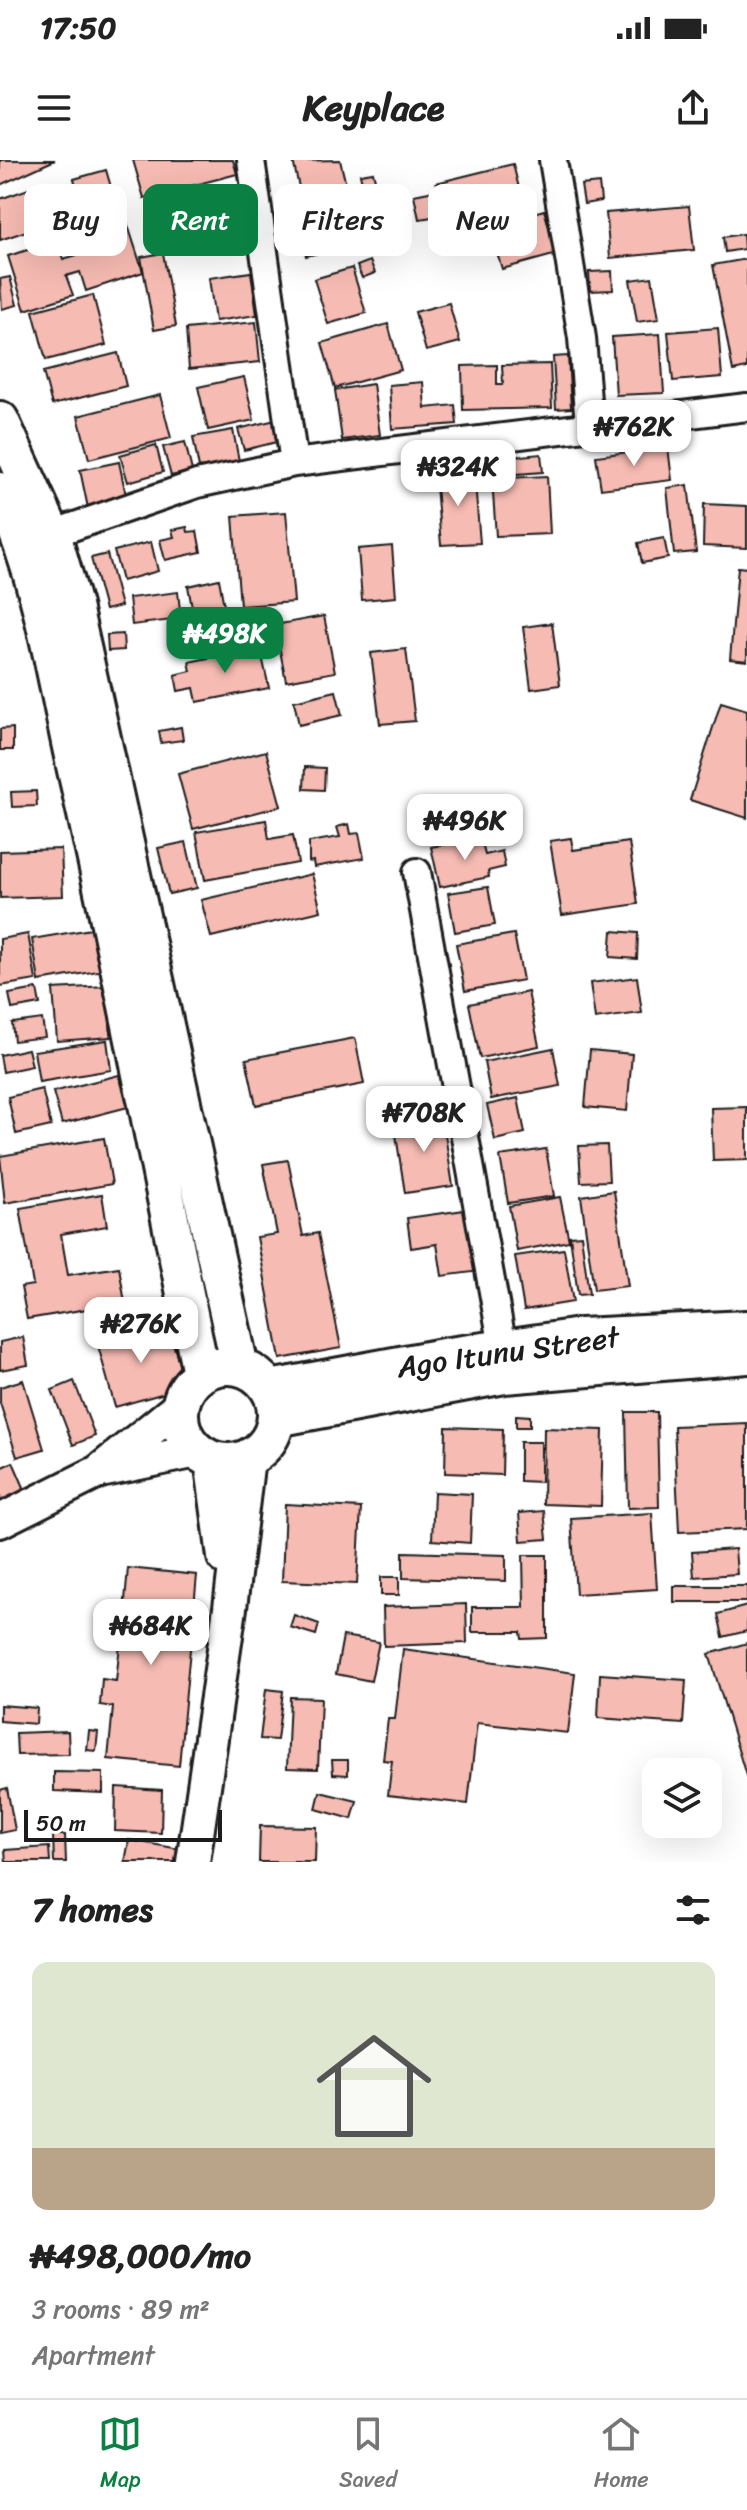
<!DOCTYPE html>
<html lang="en">
<head>
<meta charset="utf-8">
<style>
  :root { --surface:#fff; --page:#f2f2f2; --text:#222; --muted:#767676; --line:#e0e0e0; --accent:#0b8043 }
  body { margin:0; font-family:Sriracha,sans-serif; background:var(--page); color:var(--text); height:100vh; display:flex; flex-direction:column; font-size:30px; white-space:nowrap }
  * { box-sizing:border-box; margin:0 }
  p { font-size:26px; color:var(--muted) }
  .icon { flex:none; width:44px; height:44px; fill:none; stroke:currentColor; stroke-width:2; stroke-linecap:round; stroke-linejoin:round }
  .map { position:relative; height:1702px; overflow:hidden }
  .side { display:flex; flex-direction:column; background:var(--surface); flex:1 }
  .side>* { flex:none }
  .top-card { position:absolute; left:24px; top:24px; width:700px; height:72px; display:flex; gap:16px }
  .fabs { position:absolute; left:642px; top:1598px; display:grid; gap:16px }
  .fabs a { display:grid; place-items:center; width:80px; height:80px; border-radius:16px; background:var(--surface); box-shadow:0 8px 32px #0002; font-size:40px }
  .scale { position:absolute; left:24px; bottom:20px; width:198px; box-sizing:border-box; padding-left:8px; border:4px solid #1c1c1c; border-top:0; font-size:22px; line-height:28px; white-space:nowrap; color:#1c1c1c; -webkit-text-stroke:6px #fff; paint-order:stroke }
  .price { position:absolute; translate:-50% -68px; padding:0 18px; border-radius:16px; background:#fff; color:#222; font-size:26px; line-height:52px; filter:drop-shadow(0 2px 4px #0008) }
  .price::after { content:''; position:absolute; left:50%; top:48px; width:24px; height:18px; margin-left:-12px; background:inherit; clip-path:polygon(0 0,100% 0,50% 100%) }
  .price.active { background:var(--accent); color:#fff }
  ul { padding:0; list-style:none }
  li { display:grid; align-content:center; gap:16px; height:424px; padding:0 32px }
  li+li { border-top:2px solid var(--line) }
  li span { display:grid; place-items:center; height:248px; border-radius:16px; color:#555 }
  li>.icon { margin-inline-start:auto }
  span .icon { width:144px; height:144px; fill:#fffc; stroke-width:1 }
  li b { font-size:34px }
  h2 { display:flex; justify-content:space-between; align-items:center; height:96px; padding:0 32px; font-size:34px }
  .chip { padding:0 28px; border-radius:16px; background:var(--surface); box-shadow:0 8px 32px #0002; font-size:28px; line-height:72px }
  .chip.active { background:var(--accent); color:#fff }
  .status { display:flex; justify-content:space-between; align-items:center; height:56px; padding:0 40px; background:var(--surface); direction:ltr }
  .status svg { height:22px; fill:currentColor }
  header { display:flex; justify-content:space-between; align-items:center; height:104px; padding:0 32px; background:var(--surface); font-size:36px; font-weight:700 }
  .tab-bar { display:flex; justify-content:space-around; align-items:center; height:112px; border-top:2px solid var(--line); background:var(--surface); font-size:22px; color:var(--muted) }
  .tab-bar a { display:grid; justify-items:center; gap:4px }
  .tab-bar .active { color:var(--accent) }
  .map>svg:first-child { display:block }
  .building { fill:#f6bbb3; stroke:#1c1c1c; stroke-width:2 }
  .lines { fill:none; stroke-linecap:round; stroke-linejoin:round }
  .minor-casing { stroke:#1c1c1c; stroke-width:32 }
  .tertiary-casing { stroke:#1c1c1c; stroke-width:38 }
  .secondary-casing { stroke:#1c1c1c; stroke-width:42 }
  .minor { stroke:#fff; stroke-width:26 }
  .tertiary { stroke:#fff; stroke-width:32 }
  .secondary { stroke:#fff; stroke-width:36 }
  .labels { text-anchor:middle; dominant-baseline:central; stroke-width:6; stroke-linejoin:round; paint-order:stroke }
  .street-label { font-size:30px; fill:#1c1c1c; stroke:#fff }
</style>
</head>
<body>
<div class="status"><b>17:50</b><svg viewBox="0 0 49 12"><path d="M0 12V9h3v3zM5 12V6h3v6zM10 12V3h3v9zM15 12V0h3v12zM26 1h20v11H26zM47 4h2v5h-2z"/></svg></div>
<header><svg class="icon" aria-label="menu" viewBox="0 0 24 24"><path d="M4 6h16M4 12h16M4 18h16"/></svg>Keyplace<svg class="icon" aria-label="share" viewBox="0 0 24 24"><path d="M12 15V3M7 8l5-5 5 5M5 13v7h14v-7"/></svg></header>
<div class="map">
<svg width="747" height="1702" viewBox="0 0 747 1702">
  <rect width="100%" height="100%" fill="#fff"/>
  <filter id="ink" filterUnits="userSpaceOnUse"><feTurbulence type="fractalNoise" baseFrequency=".0125" numOctaves="2"/><feDisplacementMap in="SourceGraphic" scale="16" xChannelSelector="R" yChannelSelector="G"/><feConvolveMatrix kernelMatrix="1 2 1 2 8 2 1 2 1" color-interpolation-filters="sRGB"/></filter>
  <g filter="url(#ink)">
    <path class="building" d="M0,0H55L0,25Z
      M133,0H233L237,14L144,38Z
      M340,0L347,29L302,40L293,1Z
      M513,4L525,52L449,71L436,23Z
      M106,10L116,44L84,52L74,19Z
      M373,12L376,24L363,26L360,14Z
      M64,23L68,36L52,39L49,27Z
      M599,23L601,41L584,44L581,25Z
      M37,26L50,63L0,80V39Z
      M434,31L439,56L419,59L414,35Z
      M364,36L375,80L306,96L296,52Z
      M71,39L75,52L51,60L47,47Z
      M689,46L694,90L610,98L606,53Z
      M395,47L406,74L389,82L377,55Z
      M544,50L557,94L502,109L489,66Z
      M126,59L143,112L86,131L80,112L66,116L73,135L25,150L8,96L57,81L63,99L77,95L71,76Z
      M743,74L744,89L725,92L723,77Z
      M163,93L176,166L154,170L141,97Z
      M747,99V208L733,211L713,105Z
      M370,101L375,113L362,118L357,106Z
      M352,108L366,153L328,164L314,119Z
      M612,111L613,130L590,131L589,112Z
      M251,112L257,155L215,161L209,118Z
      M10,117L17,145L2,149L0,119Z
      M652,117L659,159L637,162L630,120Z
      M93,135L106,185L46,200L33,151Z
      M449,143L460,182L426,191L415,152Z
      M256,162L260,202L189,209L186,169Z
      M388,164L401,210L335,228L322,183Z
      M718,168L722,217L673,221L668,172Z
      M660,174L664,233L616,235L612,177Z
      M118,193L126,226L52,245L43,212Z
      M568,196L571,248L556,249L553,197Z
      M550,204L552,248L463,250L462,206L497,205V224H503L502,205Z
      M244,217L254,260L208,270L198,227Z
      M423,222L425,248L455,245L457,264L392,269L389,225Z
      M373,224L380,275L342,280L335,230Z
      M160,235L171,278L89,299L78,256Z
      M280,259L285,280L244,290L238,269Z
      M233,270L239,301L199,308L193,277Z
      M185,282L192,311L171,316L163,287Z
      M156,285L163,312L128,322L120,295Z
      M668,287L672,320L601,329L596,296Z
      M541,294L543,312L489,316L487,299Z
      M119,302L127,340L88,348L80,310Z
      M474,311L480,383L441,385L435,314Z
      M547,316L550,374L496,376L492,319Z
      M688,325L696,392L674,394L667,328Z
      M704,344L747,346V388L703,386Z
      M286,352L294,442L240,446L233,356Z
      M187,367L188,372L197,371L201,392L165,400L160,380L174,377L172,370Z
      M664,378L668,398L642,403L638,383Z
      M151,382L158,411L122,421L114,391Z
      M392,386L396,437L362,440L358,389Z
      M107,394L121,446L105,450L91,398Z
      M738,407L747,408V501L730,499Z
      M219,419L224,446L193,453L188,426Z
      M178,432L181,459L132,465L129,438Z
      M324,456L335,512L286,521L275,465Z
      M552,463L560,525L531,529L523,467Z
      M123,474L124,490L108,491L107,475Z
      M260,487L269,528L197,542L194,528L178,531L175,515L191,511L189,502Z
      M406,489L415,561L380,564L371,493Z
      M336,531L342,555L299,565L294,541Z
      M721,542L747,550V658L690,640Z
      M181,567L183,580L161,583L159,571Z
      M13,568V590H0V569Z
      M266,591L281,646L193,669L178,614Z
      M305,607L325,608L324,630L304,629Z
      M36,631L37,646L12,647L11,632Z
      M266,660L269,679L293,675L298,703L205,720L196,672Z
      M349,664L351,674L359,673L364,698L314,707L313,701L309,702V682L340,677L337,667Z
      M481,677L485,695L502,691L505,707L488,711L489,717L440,727L431,687Z
      M571,678L573,690L629,682L638,744L562,755L550,681Z
      M186,682L197,728L169,734L158,688Z
      M61,689L63,736L0,738V691Z
      M312,714L321,751L211,777L201,740Z
      M488,727L495,765L455,772L448,733Z
      M97,768L104,810L39,821L32,779Z
      M612,771L638,773L637,799L610,797Z
      M28,774L36,820L0,826V779Z
      M514,774L523,820L465,831L456,784Z
      M637,817L642,853L595,859L590,823Z
      M107,826L111,877L57,881L53,829Z
      M37,829L40,844L12,849L9,834Z
      M528,832L539,886L480,898L469,844Z
      M42,859L45,877L14,881L12,863Z
      M355,878L364,924L256,945L246,899Z
      M107,880L111,910L39,922L34,891Z
      M553,888L560,926L491,939L484,902Z
      M28,889L32,906L3,912L0,895Z
      M590,890L632,894L627,951L585,947Z
      M119,915L128,947L62,964L53,932Z
      M42,929L51,966L16,974L8,937Z
      M518,938L525,973L495,980L487,945Z
      M747,947V1000L713,1001L711,948Z
      M442,955L453,1026L405,1033L394,962Z
      M104,978L112,1024L5,1043L0,996Z
      M607,985L609,1021L581,1022L579,986Z
      M546,989L554,1036L508,1043L500,996Z
      M288,1000L303,1076L318,1073L341,1188L280,1199L257,1077L277,1074L263,1004Z
      M614,1031L628,1126L594,1130L581,1036Z
      M102,1034L107,1066L61,1074L68,1115L119,1107L127,1155L107,1158L105,1146L27,1159L21,1127L33,1125L20,1048Z
      M560,1037L569,1081L517,1091L509,1046Z
      M472,1049L481,1111L442,1116L437,1084L411,1088L407,1058Z
      M581,1075L589,1134L578,1135L570,1076Z
      M564,1089L573,1142L524,1150L515,1096Z
      M167,1163L186,1227L115,1247L97,1182Z
      M23,1177L28,1205L0,1210V1182Z
      M23,1220L44,1289L17,1297L0,1243V1227Z
      M74,1221L95,1276L73,1285L52,1230Z
      M626,1252H657L659,1347L628,1348Z
      M516,1255L530,1256V1267H516Z
      M747,1263V1369L679,1372L674,1266Z
      M446,1267L503,1269L502,1315L445,1313Z
      M544,1268L603,1270L601,1346L543,1344Z
      M520,1282H541V1322L520,1321Z
      M13,1302L30,1341L5,1352L0,1340V1308Z
      M434,1332L472,1334L470,1383L432,1380Z
      M285,1344L361,1348L357,1424L282,1421Z
      M544,1351L547,1379L521,1381L519,1353Z
      M652,1353L657,1429L576,1434L571,1358Z
      M735,1389L737,1414L694,1417L692,1392Z
      M403,1392L506,1395V1421L403,1418Z
      M523,1395H547V1478L522,1479L521,1472H472V1447H524Z
      M128,1408L197,1415L179,1606L108,1599L113,1547L100,1545L102,1519L116,1521L121,1476L107,1474L109,1449L124,1451Z
      M381,1417H399V1435H381Z
      M674,1426H747V1442H674Z
      M466,1444L467,1483L384,1486L383,1447Z
      M747,1446V1471L723,1477L718,1454Z
      M294,1455L319,1464L316,1475L290,1467Z
      M343,1476L379,1482L371,1521L336,1514Z
      M747,1483V1619L709,1494Z
      M403,1489L575,1513L568,1573L477,1563L468,1644L388,1635L392,1601L383,1600L388,1559H395Z
      M600,1514L686,1520L683,1564L598,1558Z
      M266,1529L283,1531L277,1580L260,1579Z
      M290,1537L321,1538L318,1609L287,1608Z
      M0,1545L37,1548L36,1564L0,1561Z
      M68,1571L69,1594L17,1595L16,1573Z
      M89,1571L98,1572L96,1591L87,1590Z
      M332,1600H348V1615L333,1614Z
      M54,1612L103,1613V1633L54,1631Z
      M116,1627L162,1630L161,1673L115,1671Z
      M7,1628L15,1670L0,1673V1630Z
      M320,1632L357,1641L352,1659L316,1649Z
      M260,1666L316,1667L315,1702H259Z
      M53,1675H65L66,1702H54Z
      M129,1680L180,1689L178,1702H125Z
      M49,1687L50,1702H6L5,1690Z"/>
    <g class="lines">
      <defs>
        <path id="minor" d="M251,0L294,303
          M553,0L582,178L589,265
          M52,374L197,324L294,303L747,247
          M417,712L503,1187"/>
        <path id="tertiary" d="M211,1299L224,1397
          M105,1310L197,1291
          M0,1361L98,1312L181,1245
          M193,1702L230,1448L248,1298"/>
        <path id="secondary" d="M0,260L52,374L73,446L240,1207
          M0,331C42,417 55,517 76,610C122,810 160,1012 201,1213
          M180 1254a48 48 0 1 1 96 0a48 48 0 1 1-96 0Z
          M270,1229L449,1196L580,1177L747,1169
          M276,1258L504,1215L747,1195"/>
      </defs>
      <use href="#minor" class="minor-casing"/>
      <use href="#tertiary" class="tertiary-casing"/>
      <use href="#secondary" class="secondary-casing"/>
      <use href="#minor" class="minor"/>
      <use href="#tertiary" class="tertiary"/>
      <use href="#secondary" class="secondary"/>
    </g>
  </g>
  <g class="labels">
    <g class="street-label">
      <text transform="translate(508 1192) rotate(-8)">Ago Itunu Street</text>
    </g>
  </g>
</svg>
<div class="fabs">
<a><svg class="icon" aria-label="layers" viewBox="0 0 24 24"><path d="M12 4l9 5-9 5-9-5zM3 14l9 5 9-5"/></svg></a>
</div>
<div class="scale">50 m</div>
<b class="price" style="left:634px;top:308px">₦762K</b>
<b class="price" style="left:458px;top:348px">₦324K</b>
<b class="price active" style="left:225px;top:515px">₦498K</b>
<b class="price" style="left:465px;top:702px">₦496K</b>
<b class="price" style="left:424px;top:994px">₦708K</b>
<b class="price" style="left:141px;top:1205px">₦276K</b>
<b class="price" style="left:151px;top:1507px">₦684K</b>
<div class="top-card">
<a class="chip">Buy</a>
<a class="chip active">Rent</a>
<a class="chip">Filters</a>
<a class="chip">New</a>
</div>
</div>
<section class="side">
<h2>7 homes<svg class="icon" aria-label="filters" viewBox="0 0 24 24"><path d="M4 7h16M4 17h16"/><circle cx="9" cy="7" r="2"/><circle cx="15" cy="17" r="2"/></svg></h2>
<ul>
<li><span style="background:linear-gradient(#dfe7d0 75%,#b9a48a 0)"><svg class="icon" aria-label="home" viewBox="0 0 24 24"><path d="M3 11l9-7 9 7M6 9v11h12V9"/></svg></span><div><b>₦498,000/mo</b><p>3 rooms · 89 m²</p><p>Apartment</p></div></li>
</ul>
</section>
<nav class="tab-bar">
<a class="active"><svg class="icon" aria-label="map" viewBox="0 0 24 24"><path d="M3 6l6-2 6 2 6-2v14l-6 2-6-2-6 2zM9 4v14M15 6v14"/></svg>Map</a>
<a><svg class="icon" aria-label="saved" viewBox="0 0 24 24"><path d="M7 4h10v16l-5-4-5 4z"/></svg>Saved</a>
<a><svg class="icon" aria-label="home" viewBox="0 0 24 24"><path d="M3 11l9-7 9 7M6 9v11h12V9"/></svg>Home</a>
</nav>
</body>
</html>
